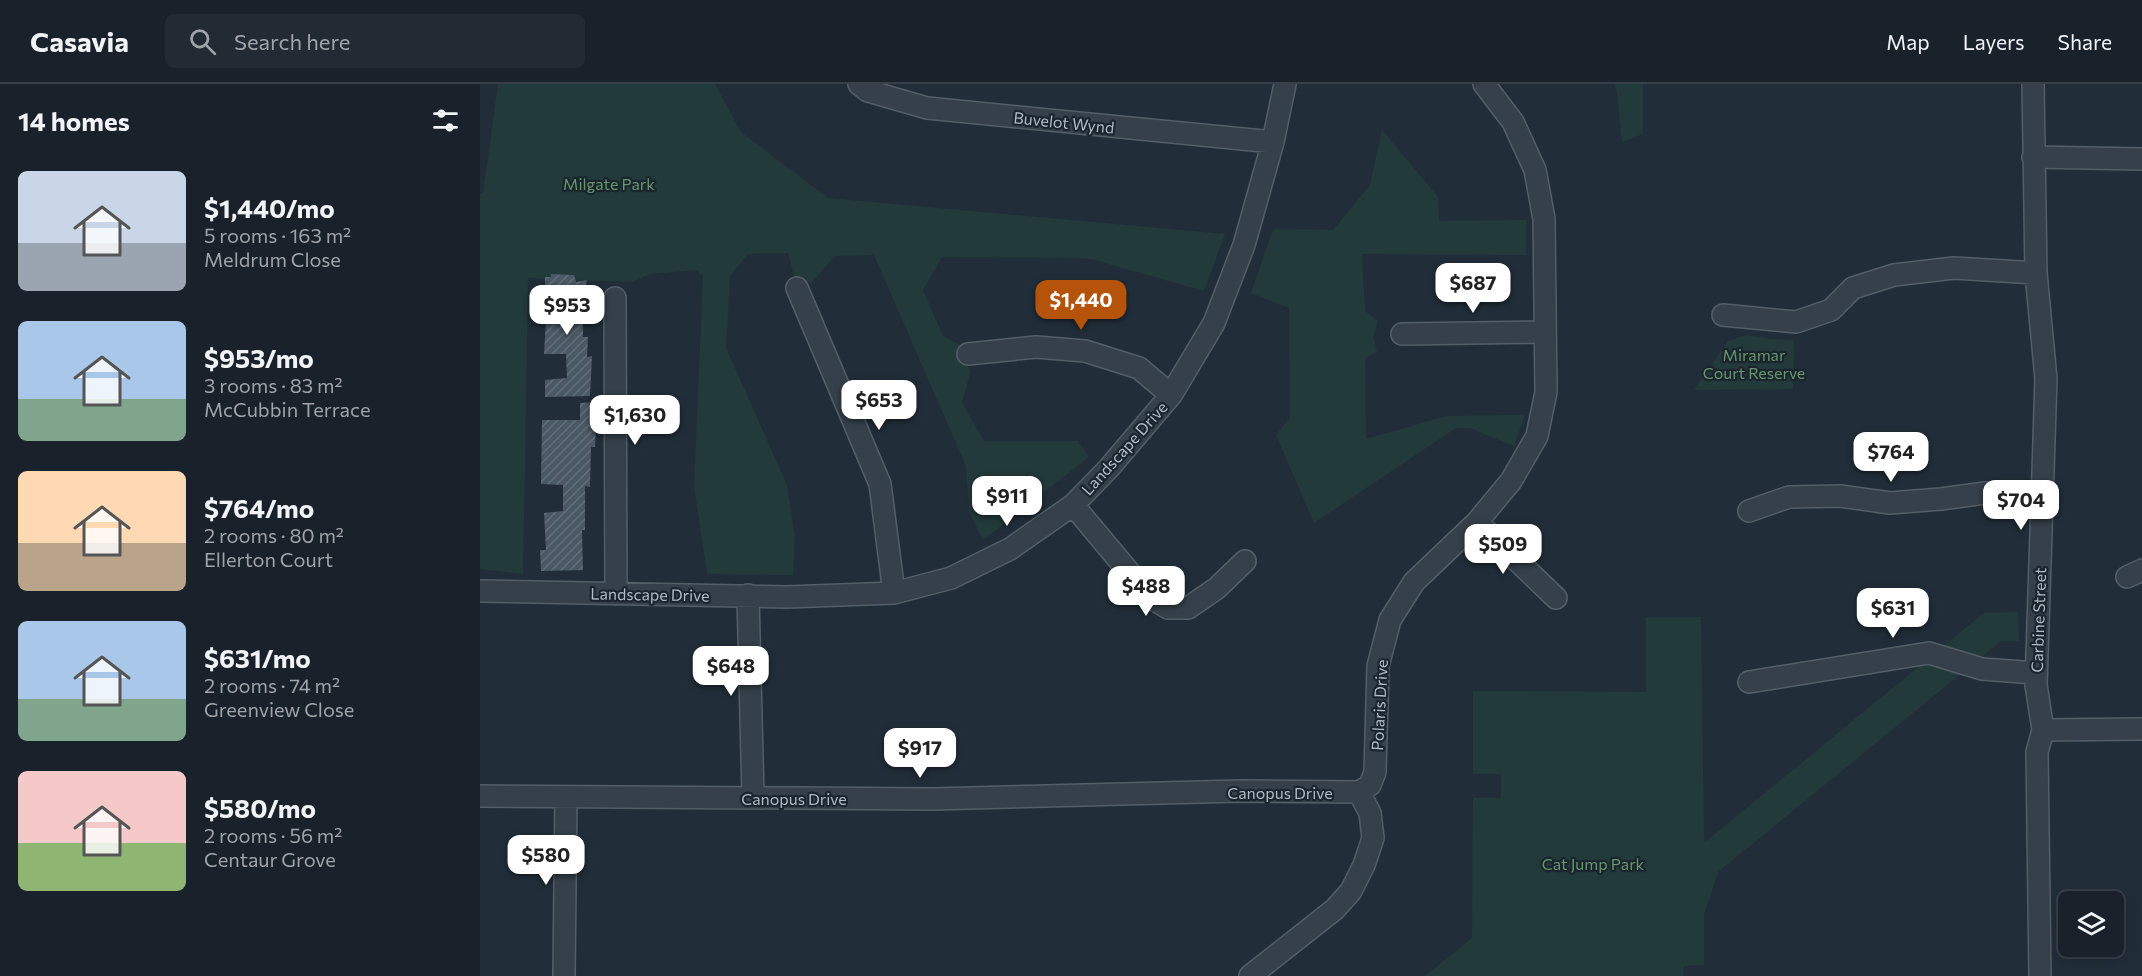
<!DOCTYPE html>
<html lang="en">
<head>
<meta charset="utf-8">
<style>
  :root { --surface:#19222b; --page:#222a33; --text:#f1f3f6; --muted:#9fa4a9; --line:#373f47; --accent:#b45309 }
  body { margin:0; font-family:Commissioner,sans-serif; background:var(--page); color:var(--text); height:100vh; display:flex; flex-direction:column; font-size:22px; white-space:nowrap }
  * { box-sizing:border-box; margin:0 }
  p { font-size:20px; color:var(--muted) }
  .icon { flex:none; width:33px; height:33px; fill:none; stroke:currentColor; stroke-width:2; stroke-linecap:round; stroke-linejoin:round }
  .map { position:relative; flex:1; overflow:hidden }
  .panel { display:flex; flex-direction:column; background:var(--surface); width:480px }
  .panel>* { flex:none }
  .tools { position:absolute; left:1578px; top:807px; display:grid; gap:12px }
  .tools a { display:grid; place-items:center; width:66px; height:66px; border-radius:9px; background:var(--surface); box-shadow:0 3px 15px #0003,0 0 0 2px var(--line); font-size:30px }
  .price { position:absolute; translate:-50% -51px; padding:0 14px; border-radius:12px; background:#fff; color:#222; font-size:20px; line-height:39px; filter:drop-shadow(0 2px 3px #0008) }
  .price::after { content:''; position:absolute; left:50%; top:36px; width:18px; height:14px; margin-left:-9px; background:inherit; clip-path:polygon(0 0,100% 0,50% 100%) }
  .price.current { background:var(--accent); color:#fff }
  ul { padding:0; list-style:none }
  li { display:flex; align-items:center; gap:18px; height:150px; padding:0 18px }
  li span { display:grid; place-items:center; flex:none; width:168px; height:120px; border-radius:9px; color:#555 }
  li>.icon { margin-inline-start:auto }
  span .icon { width:72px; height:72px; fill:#fffc; stroke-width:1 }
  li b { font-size:26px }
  h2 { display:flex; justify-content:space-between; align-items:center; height:72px; padding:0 18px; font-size:26px }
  header { display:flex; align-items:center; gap:36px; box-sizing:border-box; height:84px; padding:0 30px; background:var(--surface); border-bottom:2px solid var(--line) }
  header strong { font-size:28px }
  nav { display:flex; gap:33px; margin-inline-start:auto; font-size:21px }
  .search { width:420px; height:54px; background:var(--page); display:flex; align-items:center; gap:15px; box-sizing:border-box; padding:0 21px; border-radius:9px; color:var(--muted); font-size:22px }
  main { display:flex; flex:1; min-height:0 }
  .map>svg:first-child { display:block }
  .park { fill:#233a3a }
  .building { fill:url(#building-hatch) }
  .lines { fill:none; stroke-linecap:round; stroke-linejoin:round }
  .minor-casing { stroke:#535e67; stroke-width:24 }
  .minor { stroke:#35404a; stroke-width:21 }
  .labels { text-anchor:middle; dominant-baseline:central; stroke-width:4.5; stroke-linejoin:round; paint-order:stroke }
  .street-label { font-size:16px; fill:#b0bbc6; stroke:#1a252e }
  .park-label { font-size:16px; fill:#67976c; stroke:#1a252e }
</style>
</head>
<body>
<header>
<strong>Casavia</strong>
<div class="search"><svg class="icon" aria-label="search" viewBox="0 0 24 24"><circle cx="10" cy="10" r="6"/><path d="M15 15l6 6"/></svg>Search here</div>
<nav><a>Map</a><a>Layers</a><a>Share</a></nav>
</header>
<main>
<section class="panel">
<h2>14 homes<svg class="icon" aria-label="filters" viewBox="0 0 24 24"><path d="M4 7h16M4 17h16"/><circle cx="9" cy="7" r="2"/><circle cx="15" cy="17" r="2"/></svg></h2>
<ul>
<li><span style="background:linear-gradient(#c9d6e8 60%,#9aa5b1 0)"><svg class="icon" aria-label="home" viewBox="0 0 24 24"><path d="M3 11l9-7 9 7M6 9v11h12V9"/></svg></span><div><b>$1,440/mo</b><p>5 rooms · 163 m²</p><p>Meldrum Close</p></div></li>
<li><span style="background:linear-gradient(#a9c7e8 65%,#7fa58c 0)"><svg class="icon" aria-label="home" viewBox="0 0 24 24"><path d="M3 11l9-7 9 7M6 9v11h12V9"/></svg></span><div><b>$953/mo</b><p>3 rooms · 83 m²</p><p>McCubbin Terrace</p></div></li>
<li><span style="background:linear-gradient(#ffd9b3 60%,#b9a48a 0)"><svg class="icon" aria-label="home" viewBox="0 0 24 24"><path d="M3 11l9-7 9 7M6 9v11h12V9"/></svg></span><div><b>$764/mo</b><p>2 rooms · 80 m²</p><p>Ellerton Court</p></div></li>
<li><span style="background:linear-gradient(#a9c7e8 65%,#7fa58c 0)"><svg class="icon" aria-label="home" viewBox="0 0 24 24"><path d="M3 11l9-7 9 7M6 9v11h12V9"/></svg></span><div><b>$631/mo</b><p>2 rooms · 74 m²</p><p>Greenview Close</p></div></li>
<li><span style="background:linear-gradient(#f6c9c9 60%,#8fb573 0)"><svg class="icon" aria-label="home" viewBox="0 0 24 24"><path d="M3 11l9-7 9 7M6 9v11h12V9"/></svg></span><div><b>$580/mo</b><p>2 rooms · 56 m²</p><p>Centaur Grove</p></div></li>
</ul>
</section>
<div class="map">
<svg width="1662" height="892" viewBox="0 0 1662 892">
  <defs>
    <pattern id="building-hatch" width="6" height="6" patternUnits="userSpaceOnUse" patternTransform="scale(1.5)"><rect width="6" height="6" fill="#4a5965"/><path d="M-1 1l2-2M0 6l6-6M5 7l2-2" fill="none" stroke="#626f7a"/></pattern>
  </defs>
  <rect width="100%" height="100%" fill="#212e39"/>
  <path class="park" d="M18,0H235L261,48L348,114L745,150L724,207L607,174L462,173L443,206L463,252L480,261L482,275L491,286L482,319L504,357H598L609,373L503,456L489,428L486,382L394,171L355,172L332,198L315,197L308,169L268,170L250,192L246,264L307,401L315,453L313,491L227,490L214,402L223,192L216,186L170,190L152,198L48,194L43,490L0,485V110H3Z
    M1134,0H1163V50L1142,58L1137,8Z
    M902,46L958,113L959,137L1046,136V171L882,170L885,227L898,237L893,253L897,267L885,275L886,355L967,332L1045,331L1034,362L990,344H976L834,439L796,351L810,334L809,224L771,209L793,145L853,146L890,101Z
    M1267,251L1291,255L1314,256L1313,305L1214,306L1248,257Z
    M1538,528L1539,557H1521L1238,788L1224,830V881L1204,882L1203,892H945L992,854L993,714H1021V690H993V607L1166,608V533H1221L1224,759L1504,529Z"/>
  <path class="building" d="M71,190L94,191L96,198L107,196L103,214V253H108L107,273L112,272L110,312L65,313V296L87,294L86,270H64L66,236L65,193H71Z
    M117,318L115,363H111L110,403L105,402V446H102L103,486L61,487L60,466H66L64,429L83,427V401L61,400L62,336H100V319Z"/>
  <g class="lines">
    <defs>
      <path id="minor" d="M379,0L388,7L447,24L793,58
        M1553,0L1556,189L1566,295L1556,601L1563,646L1557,668L1560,892
        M1553,73L1662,75
        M317,204L400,400L414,509
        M135,214L136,510
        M1243,231L1316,238L1351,226L1373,204L1414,191L1474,184L1556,189
        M922,250L1064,248
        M488,270L556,263L605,267L659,284L691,311
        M593,421L670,513L688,524H708L737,504L765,477
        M1269,427L1309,413L1360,412L1410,419L1461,415L1505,409L1561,412
        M997,438L1076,514
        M1647,493L1662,486
        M0,507L307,513L414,509L471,494L530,465L593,421L629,384L691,311L734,239L764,161L793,58L805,0
        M268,511L273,713
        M1269,598L1449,569L1502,585L1556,589
        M1563,646L1662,645
        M0,712L453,715L760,707L879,708
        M84,892L86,713
        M770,892L855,825L871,807L884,781L893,754L890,729L879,708L890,701L895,688L898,582L910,536L934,498L997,438L1031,397L1057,352L1066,308L1064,135L1055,86L1033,38L1004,0"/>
    </defs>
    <use href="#minor" class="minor-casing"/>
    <use href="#minor" class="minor"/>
  </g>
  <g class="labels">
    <g class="street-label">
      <text transform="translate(584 38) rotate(6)">Buvelot Wynd</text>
      <text transform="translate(644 364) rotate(-48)">Landscape Drive</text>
      <text transform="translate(170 510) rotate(1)">Landscape Drive</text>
      <text transform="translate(1558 536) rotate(-88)">Carbine Street</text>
      <text transform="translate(899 621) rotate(-87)">Polaris Drive</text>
      <text x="800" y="708">Canopus Drive</text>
      <text x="314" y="714">Canopus Drive</text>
    </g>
    <g class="park-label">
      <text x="129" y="99">Milgate Park</text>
      <text x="1274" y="270">Miramar<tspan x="1274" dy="18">Court Reserve</tspan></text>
      <text x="1113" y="779">Cat Jump Park</text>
    </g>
  </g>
</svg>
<div class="tools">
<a><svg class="icon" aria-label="layers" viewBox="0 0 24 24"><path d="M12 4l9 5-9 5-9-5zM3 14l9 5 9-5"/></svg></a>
</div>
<b class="price" style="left:993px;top:230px">$687</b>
<b class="price current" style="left:601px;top:247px">$1,440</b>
<b class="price" style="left:87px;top:252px">$953</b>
<b class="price" style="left:399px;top:347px">$653</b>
<b class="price" style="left:155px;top:362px">$1,630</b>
<b class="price" style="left:1411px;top:399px">$764</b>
<b class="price" style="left:527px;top:443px">$911</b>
<b class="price" style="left:1541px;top:447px">$704</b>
<b class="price" style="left:1023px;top:491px">$509</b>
<b class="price" style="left:666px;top:533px">$488</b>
<b class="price" style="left:1413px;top:555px">$631</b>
<b class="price" style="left:251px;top:613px">$648</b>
<b class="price" style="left:440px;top:695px">$917</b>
<b class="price" style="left:66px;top:802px">$580</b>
</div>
</main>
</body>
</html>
